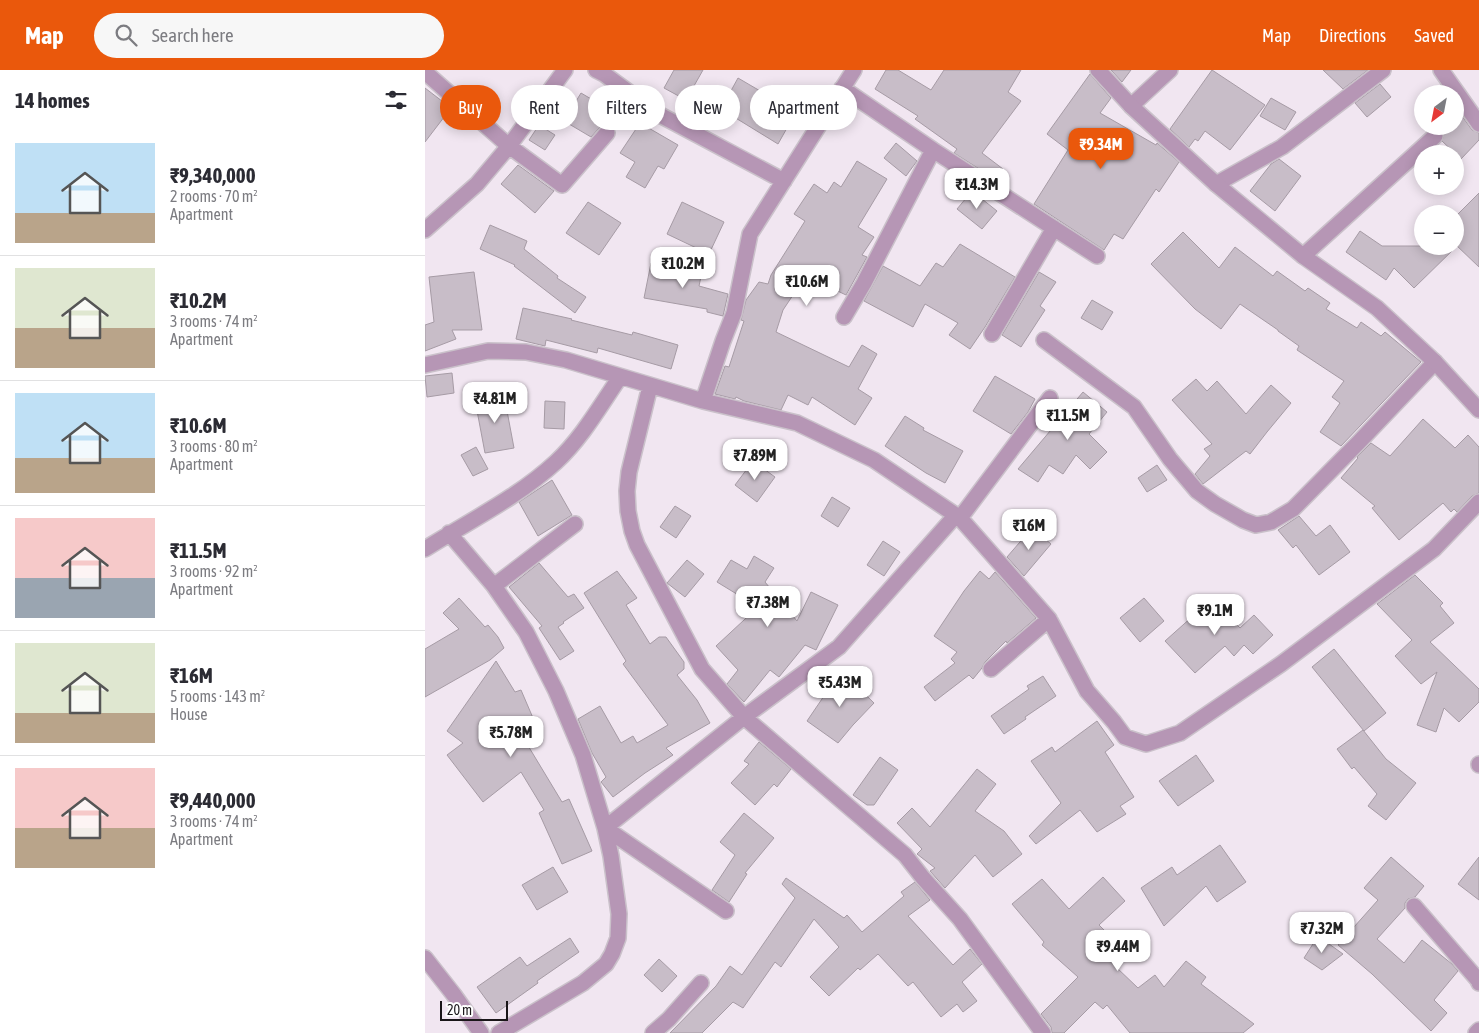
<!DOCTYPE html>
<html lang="en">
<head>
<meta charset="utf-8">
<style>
  :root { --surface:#fff; --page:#f7f7f7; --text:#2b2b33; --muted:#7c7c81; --line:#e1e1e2; --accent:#ea580c }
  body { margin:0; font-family:"Asap Condensed",sans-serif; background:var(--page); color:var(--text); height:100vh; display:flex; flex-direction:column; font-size:19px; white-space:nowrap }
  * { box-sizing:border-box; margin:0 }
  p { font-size:16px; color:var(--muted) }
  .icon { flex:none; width:28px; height:28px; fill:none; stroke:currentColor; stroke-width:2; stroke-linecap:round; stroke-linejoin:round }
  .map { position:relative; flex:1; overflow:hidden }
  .panel { display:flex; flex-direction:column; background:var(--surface); width:425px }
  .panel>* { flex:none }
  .top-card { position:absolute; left:15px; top:15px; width:475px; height:45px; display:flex; gap:10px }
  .needle { width:32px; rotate:212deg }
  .tools { position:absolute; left:989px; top:15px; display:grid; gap:10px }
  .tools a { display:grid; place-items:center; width:50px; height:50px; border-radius:50%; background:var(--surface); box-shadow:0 2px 12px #0003; font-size:25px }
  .scale { position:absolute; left:15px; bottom:12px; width:68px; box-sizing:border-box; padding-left:5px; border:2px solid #1a1619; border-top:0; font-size:14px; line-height:18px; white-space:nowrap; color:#1a1619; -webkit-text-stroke:4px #fff; paint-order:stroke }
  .price { position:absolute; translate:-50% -42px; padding:0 11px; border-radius:10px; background:#fff; color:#222; font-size:16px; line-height:32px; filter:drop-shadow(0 1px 2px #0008) }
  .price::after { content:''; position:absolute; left:50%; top:30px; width:15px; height:11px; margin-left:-8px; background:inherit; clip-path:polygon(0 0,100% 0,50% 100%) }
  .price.current { background:var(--accent); color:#fff }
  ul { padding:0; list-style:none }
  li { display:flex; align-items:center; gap:15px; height:125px; padding:0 15px }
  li+li { border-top:1px solid var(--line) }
  li span { display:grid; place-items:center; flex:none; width:140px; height:100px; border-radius:0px; color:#555 }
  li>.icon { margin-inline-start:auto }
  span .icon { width:60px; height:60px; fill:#fffc; stroke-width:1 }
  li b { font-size:21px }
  h2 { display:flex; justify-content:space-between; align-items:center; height:60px; padding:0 15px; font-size:21px }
  .tag { padding:0 18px; border-radius:22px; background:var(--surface); box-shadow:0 2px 12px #0003; font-size:18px; line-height:45px }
  .tag.current { background:var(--accent); color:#fff }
  header { display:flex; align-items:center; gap:30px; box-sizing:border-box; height:70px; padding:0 25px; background:var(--accent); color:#fff }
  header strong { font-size:24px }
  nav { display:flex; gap:28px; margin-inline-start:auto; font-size:18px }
  .search { width:350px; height:45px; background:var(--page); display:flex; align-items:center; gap:12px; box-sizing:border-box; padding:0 18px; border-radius:28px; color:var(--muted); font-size:19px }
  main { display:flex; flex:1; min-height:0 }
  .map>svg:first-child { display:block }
  .building { fill:#c8bdc8; stroke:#a69ba5 }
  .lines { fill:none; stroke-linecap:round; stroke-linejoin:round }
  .minor-casing { stroke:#cac1ca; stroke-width:18 }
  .tertiary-casing { stroke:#cac1ca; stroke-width:18 }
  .minor { stroke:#b696b5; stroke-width:15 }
  .tertiary { stroke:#b696b5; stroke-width:15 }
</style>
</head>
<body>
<header>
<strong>Map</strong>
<div class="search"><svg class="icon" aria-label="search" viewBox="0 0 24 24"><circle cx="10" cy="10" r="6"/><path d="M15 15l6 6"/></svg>Search here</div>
<nav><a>Map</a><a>Directions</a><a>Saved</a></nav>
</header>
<main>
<section class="panel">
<h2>14 homes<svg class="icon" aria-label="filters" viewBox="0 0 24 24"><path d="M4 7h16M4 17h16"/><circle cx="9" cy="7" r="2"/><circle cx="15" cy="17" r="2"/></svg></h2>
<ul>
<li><span style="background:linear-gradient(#bfe0f5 70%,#b9a48a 0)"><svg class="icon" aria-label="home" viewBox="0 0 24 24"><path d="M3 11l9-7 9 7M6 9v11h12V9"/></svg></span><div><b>₹9,340,000</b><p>2 rooms · 70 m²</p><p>Apartment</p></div></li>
<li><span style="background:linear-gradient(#dfe7d0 60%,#b9a48a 0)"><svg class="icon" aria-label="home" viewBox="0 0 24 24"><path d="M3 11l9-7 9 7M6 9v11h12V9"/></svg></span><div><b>₹10.2M</b><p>3 rooms · 74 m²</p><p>Apartment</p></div></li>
<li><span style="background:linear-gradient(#bfe0f5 65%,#b9a48a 0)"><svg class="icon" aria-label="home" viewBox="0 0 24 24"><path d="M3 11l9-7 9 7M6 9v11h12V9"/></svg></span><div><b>₹10.6M</b><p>3 rooms · 80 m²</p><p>Apartment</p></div></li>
<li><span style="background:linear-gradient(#f6c9c9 60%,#9aa5b1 0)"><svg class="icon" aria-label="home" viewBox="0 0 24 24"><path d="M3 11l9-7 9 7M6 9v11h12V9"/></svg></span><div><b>₹11.5M</b><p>3 rooms · 92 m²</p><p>Apartment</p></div></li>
<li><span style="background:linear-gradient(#dfe7d0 70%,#b9a48a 0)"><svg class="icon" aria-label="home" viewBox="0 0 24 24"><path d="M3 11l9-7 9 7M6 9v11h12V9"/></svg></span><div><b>₹16M</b><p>5 rooms · 143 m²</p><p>House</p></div></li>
<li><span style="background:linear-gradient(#f6c9c9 60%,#b9a48a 0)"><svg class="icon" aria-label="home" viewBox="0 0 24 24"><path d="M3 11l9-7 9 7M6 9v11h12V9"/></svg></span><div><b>₹9,440,000</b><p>3 rooms · 74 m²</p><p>Apartment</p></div></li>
</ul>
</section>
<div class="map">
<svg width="1054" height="963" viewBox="0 0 1054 963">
  <rect width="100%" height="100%" fill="#f1e6f1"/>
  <path class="building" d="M249,0H278L261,30L239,18Z
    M461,0H473L506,20L519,0H596L583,22L596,31L557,83L578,99L570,109L529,83L532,79L490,49L493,46L450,19Z
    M686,0H706L697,12Z
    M787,0L840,35L805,80L780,61L773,71L770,69L764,77L745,59Z
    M898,0H943L918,19Z
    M665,4L686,28L675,43L731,75L732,73L754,92L734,122L731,119L698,169L689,164L679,180L609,134L643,80L622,64Z
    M313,8L371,42L353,74L296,39Z
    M955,14L966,27L942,47L930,33Z
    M0,18L26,38L0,72Z
    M156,23L195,46L187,55L179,54L175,57L166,67L139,51Z
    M846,28L871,42L860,60L835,46Z
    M1034,42L1047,60L1054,63V70L1036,89L1017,71L1019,64L1017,60L1021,56H1030V47Z
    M215,53L253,75L239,99L233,96L220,118L201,107L210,92L195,83Z
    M114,55L130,65L120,80L104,70Z
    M471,73L492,91L481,106L459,88Z
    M854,89L876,106L850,141L825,121L846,94Z
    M432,91L462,109L433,157L449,167L437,185L442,187L421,225L398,214L396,217L380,207L358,240L351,262L424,297L437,275L452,284L433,319L447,328L430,355L387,327L383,335L363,325L356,340L319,331L311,327L310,329L290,324L300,296L304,297L319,251L316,250L321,230L334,212L343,214L346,205L380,151L369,144L389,114L402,123L409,112L416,117Z
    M93,95L129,121L110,143L76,114Z
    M547,121L572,141L557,159L532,139Z
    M1054,123V197L1030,174V147Z
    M163,132L196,153L174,185L141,163Z
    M257,132L299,152L284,184L242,164Z
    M65,155L102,171L99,179L133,206L132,208L161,227L150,243L89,196L90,195L55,179Z
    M935,161L957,176H1032L989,218L969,198L961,210L921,182Z
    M758,162L794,198L810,177L848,206L852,201L880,221L883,218L905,233L901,239L932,258L936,252L956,266L960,262L996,292L916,376L895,362L915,333L907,327L919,311L872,280L874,276L853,261V260L815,234L796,259L770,239L726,194Z
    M535,174L590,207L560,257L545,279L524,265L533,253L500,234L488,257L439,231L458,196L495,216L511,193L518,197Z
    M226,193L277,202L274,216L303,224L298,246L282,242V239L219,228Z
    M49,202L57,260H27L31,269L0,281V255L9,252L4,207Z
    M614,202L631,212L615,236L620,240L596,277L577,265Z
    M667,230L688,242L677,260L656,248Z
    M98,238L147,249L146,250L207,265L208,262L253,275L246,299L173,278L172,283L121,270L120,276L91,269Z
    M27,303L29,323L2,327L0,306Z
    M570,306L610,329L603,342L586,364L548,341Z
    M771,309L782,321L792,311L821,344L846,315L866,333L842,362L825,384L821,381L778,414L770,404L785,386L779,379L787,374L747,330Z
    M658,322L682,342L664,364L682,382L665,399L651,385L638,404L624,395L613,412L593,399Z
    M79,325L89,378L60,383L50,330Z
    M120,331L140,332L139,359L119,358Z
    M480,346L499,358L498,360L538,381L520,413L501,403L460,376Z
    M998,349L1030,378L1043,365L1054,377V423L1047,426L1032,442L1029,439L1026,442L1018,433L974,470L947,438L950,436L916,408L933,388L932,387L946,373L965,386Z
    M51,377L63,399L48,406L36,385Z
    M328,391L350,407L332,432L310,415Z
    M732,395L742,410L722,422L713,408Z
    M127,410L147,445L113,466L94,432Z
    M407,427L425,438L413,457L396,446Z
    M250,436L266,446L251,468L235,457Z
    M874,446L891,466L905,455L925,482L894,505L871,475L868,478L853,460Z
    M607,458L626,474L599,506L582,487Z
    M458,471L475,482L459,506L442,495Z
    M329,486L349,498L340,512L372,551L386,522L413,535L391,580L380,575L354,607L345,600L319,632L302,614L313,600L291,576L333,537L292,512L306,490L322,499Z
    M262,490L279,504L260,527L242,513Z
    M114,493L143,527L149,524L159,538L138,552L139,553L133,557L149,581L135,590L114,558L117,556L84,517Z
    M192,501L212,528L201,535L225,574L234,567H241L259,592V599L252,605L272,630L285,653L241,678L248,685L220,703L188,727L176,712L181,707L167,683L153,649L175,636L196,673L208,666L212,673L243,655L198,594L201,591L159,523Z
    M555,501L564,509L570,502L611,548L582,573L581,571L560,592L557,598L548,609L544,605L510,631L499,617L530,593L526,589L532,582L509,566L539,521Z
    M990,505L1018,533L1015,536L1029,553L1005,572L1054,619V632L1034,652L1019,638L1011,662L992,655L1012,602L996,614L970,586L987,570L952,534Z
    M34,528L60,557L63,555L73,567L79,578L65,590L0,627V579L34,559L18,543Z
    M719,528L739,551L715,572L695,548Z
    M787,529L815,558L829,545L848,565L828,584L819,575L809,586L800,576L770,603L740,571Z
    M909,579L961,643L939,661L887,597Z
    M71,591L90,622L96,620L114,662L99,669L137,732L144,729L167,781L137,794L114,743L119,740L96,702L58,732L22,685L38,673L22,661Z
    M416,601L449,633L428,655L413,673L382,651Z
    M618,606L631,626L600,647L601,649L579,664L566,646L604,619L602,616Z
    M672,651L689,675L680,682L709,727L695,736L701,744L672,762L655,740L611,774L604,766L636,733L606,691L627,677L630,682Z
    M938,660L961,689L991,713L961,750L943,736L952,724L929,697L927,699L912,679Z
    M334,672L366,699L352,717L349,714L330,735L306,713L324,694L319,691Z
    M771,685L789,711L753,736L734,711Z
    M455,687L473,700L449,735H442L428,725Z
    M552,699L571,714L550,741L579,761L597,784L568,807L550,785L520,818L505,801L510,798L492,784L497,779L472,753L487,738L505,757Z
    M319,743L349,768L320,803L322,804L304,832L287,820L310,785L295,772Z
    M795,775L821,812L792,832L781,816L739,856L716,818L747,797L752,805Z
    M966,787L999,816L990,827L983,829L980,833V838L952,869L979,893L997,870L1027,894L1033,901L1009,930L1022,943L1006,961L947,904L913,875L953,830L939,818Z
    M1054,787V830L1033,814Z
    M128,797L143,822L112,840L97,815Z
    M678,807L700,831L674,855L680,861L668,875L713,918L730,905L739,917L761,891L781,907L776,914L829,954L818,963H705L682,935L678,939L670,932L639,963H627L626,957L616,944L653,907L617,875L619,872L587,834L617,809L644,839Z
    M361,808L419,848L422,845L437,862L479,826L476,822L490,812L505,830L483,846L528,895L545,879L557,894L537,912L552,931L538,942L532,934L516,947L488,912L483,916L453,884L435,900L433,898L404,926L385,907L414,877L389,849L356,897L350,892L318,938L308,932L277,963H245L291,916L305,896L317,905L370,828L357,814Z
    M893,866L918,884L897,900L879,888Z
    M145,868L154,882L112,911L113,913L71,943L52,917L95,887L102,896Z
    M234,889L252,906L237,922L219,905Z"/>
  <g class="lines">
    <defs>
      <path id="minor" d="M171,0L179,4L235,45L359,111
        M1016,0L1054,54
        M0,2L84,76L137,115L182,63
        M417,18L508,80L672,186
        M706,36L745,0
        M791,114L857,77L958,0
        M0,160L52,114L84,76L140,0
        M878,186L1010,66
        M419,247L439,213L508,80
        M567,264L629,158
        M619,270L709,337L745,389L772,421L790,434L818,450L831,455L846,452L868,439L934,372L1010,292
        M0,295L63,281L101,282L141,290L278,331L372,353L449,390L535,448L624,549L662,621L689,652L700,667L721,674L755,663L856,594L1009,479L1054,432
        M225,316L204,402L202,421L203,441L207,461L212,475L277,599L319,647L480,785L498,808L535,849L618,963
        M278,331L298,271L309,243L325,164L429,0
        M535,448L625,328
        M24,463L69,516L101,562L131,621L158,685L180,758L186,786L194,844L193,868L187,884L181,894L158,913L74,963
        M0,479C44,451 92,428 131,392C157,368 175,336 195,307
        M69,516L150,454
        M566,599L624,549
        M1054,694V695
        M989,836L1053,910L1054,913
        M301,841L180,758L319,647L414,577L531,445
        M0,888L29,925L56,963
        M228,963L244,949L276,913"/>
      <path id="tertiary" d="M673,0L706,36L791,114L878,186L952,238L1010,292L1054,340
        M1051,963L1054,960"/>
    </defs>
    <use href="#minor" class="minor-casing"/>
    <use href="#tertiary" class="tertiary-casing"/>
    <use href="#minor" class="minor"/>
    <use href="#tertiary" class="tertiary"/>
  </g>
</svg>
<div class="tools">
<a><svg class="needle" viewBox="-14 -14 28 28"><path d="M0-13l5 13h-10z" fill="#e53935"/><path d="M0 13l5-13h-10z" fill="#7c7c81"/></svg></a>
<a>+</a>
<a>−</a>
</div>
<div class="scale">20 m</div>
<b class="price current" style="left:676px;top:100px">₹9.34M</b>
<b class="price" style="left:552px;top:140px">₹14.3M</b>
<b class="price" style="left:258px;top:219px">₹10.2M</b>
<b class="price" style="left:382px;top:237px">₹10.6M</b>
<b class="price" style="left:70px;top:354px">₹4.81M</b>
<b class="price" style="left:643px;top:371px">₹11.5M</b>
<b class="price" style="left:330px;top:411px">₹7.89M</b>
<b class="price" style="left:604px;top:481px">₹16M</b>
<b class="price" style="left:343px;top:558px">₹7.38M</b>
<b class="price" style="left:790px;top:566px">₹9.1M</b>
<b class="price" style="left:415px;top:638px">₹5.43M</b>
<b class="price" style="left:86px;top:688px">₹5.78M</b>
<b class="price" style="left:897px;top:884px">₹7.32M</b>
<b class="price" style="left:693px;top:902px">₹9.44M</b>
<div class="top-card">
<a class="tag current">Buy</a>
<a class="tag">Rent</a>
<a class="tag">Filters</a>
<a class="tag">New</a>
<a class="tag">Apartment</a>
</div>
</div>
</main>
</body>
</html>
